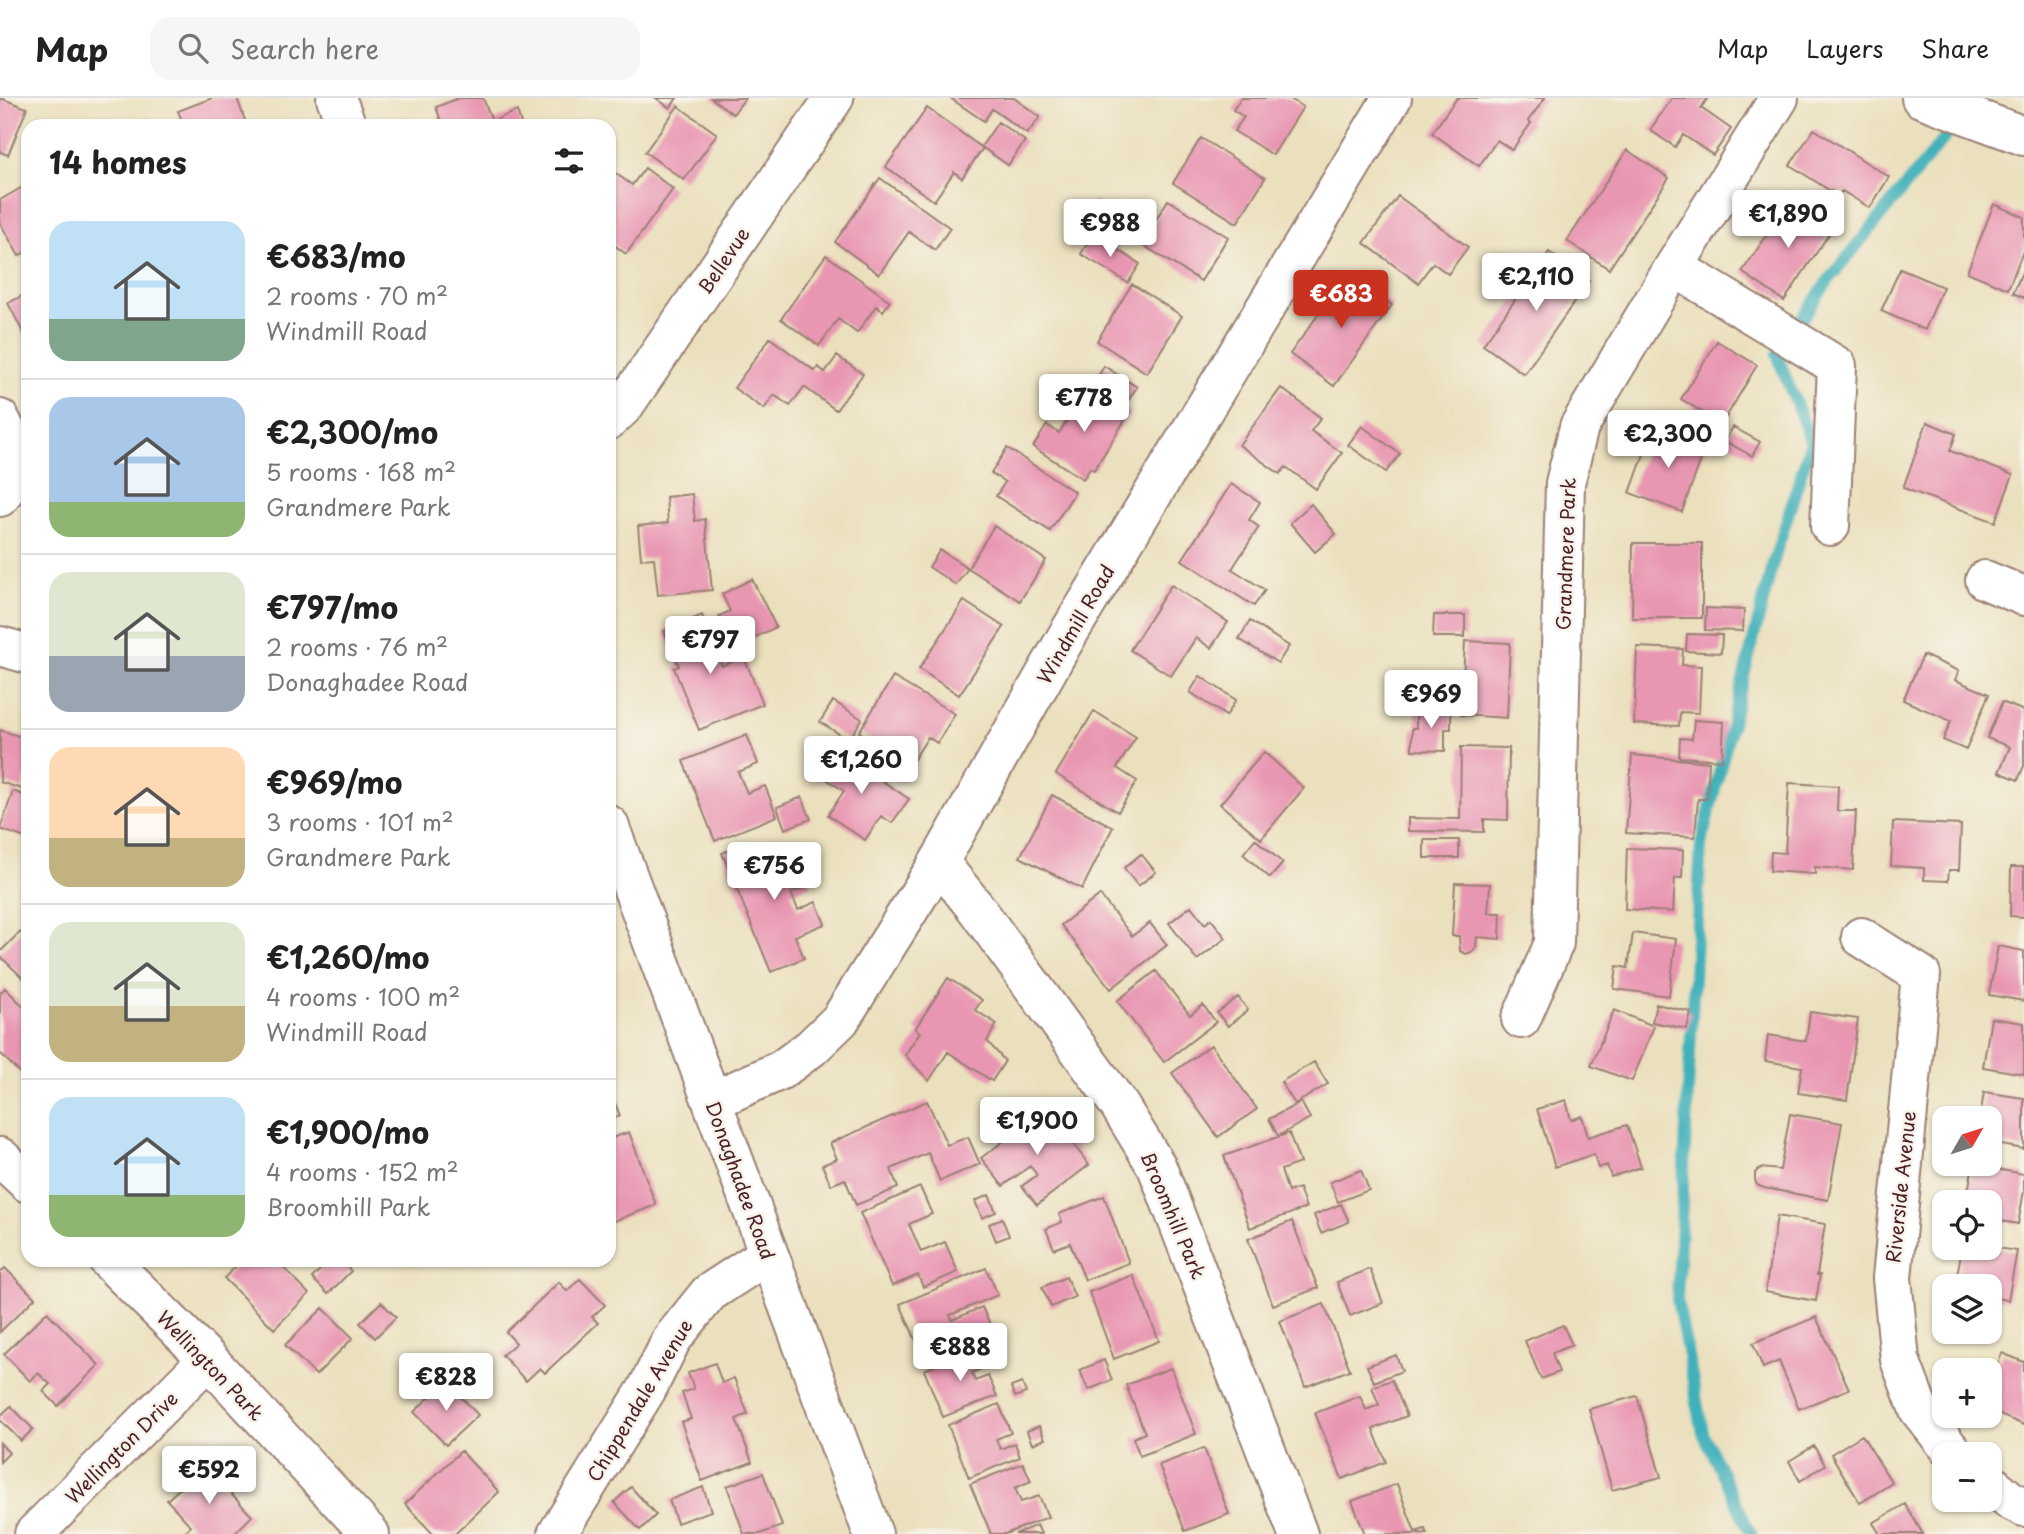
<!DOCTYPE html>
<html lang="en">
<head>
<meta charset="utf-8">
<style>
  :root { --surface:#fff; --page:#f6f6f6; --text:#222; --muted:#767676; --line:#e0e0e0; --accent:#c8321e }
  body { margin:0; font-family:"Playpen Sans",sans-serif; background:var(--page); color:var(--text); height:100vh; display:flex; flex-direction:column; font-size:26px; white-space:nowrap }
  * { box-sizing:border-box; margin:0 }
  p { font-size:23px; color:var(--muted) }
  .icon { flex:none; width:38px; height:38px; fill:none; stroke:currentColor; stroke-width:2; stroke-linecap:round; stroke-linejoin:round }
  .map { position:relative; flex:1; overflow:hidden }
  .details { position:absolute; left:21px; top:21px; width:595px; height:1148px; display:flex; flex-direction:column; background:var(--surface); border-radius:21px; box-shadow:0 2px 5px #0004 }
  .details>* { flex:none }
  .needle { width:46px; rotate:51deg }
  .buttons { position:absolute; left:1932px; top:1008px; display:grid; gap:14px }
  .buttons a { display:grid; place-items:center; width:70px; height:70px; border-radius:14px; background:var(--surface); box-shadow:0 2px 5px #0004; font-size:35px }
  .price { position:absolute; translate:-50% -60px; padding:0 16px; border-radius:7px; background:#fff; color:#222; font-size:23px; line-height:46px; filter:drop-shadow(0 2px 4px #0008) }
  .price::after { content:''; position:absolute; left:50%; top:42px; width:21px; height:16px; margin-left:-10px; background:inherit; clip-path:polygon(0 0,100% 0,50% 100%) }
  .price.active { background:var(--accent); color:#fff }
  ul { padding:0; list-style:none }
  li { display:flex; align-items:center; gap:21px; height:175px; padding:0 28px }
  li+li { border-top:2px solid var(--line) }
  li span { display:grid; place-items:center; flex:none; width:196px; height:140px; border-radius:21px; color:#555 }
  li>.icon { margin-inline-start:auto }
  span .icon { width:84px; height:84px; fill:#fffc; stroke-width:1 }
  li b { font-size:30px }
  h2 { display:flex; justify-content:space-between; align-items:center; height:84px; padding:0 28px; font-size:30px }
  header { display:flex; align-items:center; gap:42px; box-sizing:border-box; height:98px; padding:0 35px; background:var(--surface); border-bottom:2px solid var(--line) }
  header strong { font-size:33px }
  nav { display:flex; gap:38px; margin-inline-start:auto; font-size:24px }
  .search { width:490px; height:63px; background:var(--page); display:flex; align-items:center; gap:18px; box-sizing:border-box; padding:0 24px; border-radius:21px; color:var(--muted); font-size:26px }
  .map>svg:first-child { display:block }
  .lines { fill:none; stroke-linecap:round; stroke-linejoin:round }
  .stream { stroke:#40b0ba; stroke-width:12 }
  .building { fill:#e996b2 }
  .street-casing { stroke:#9a8074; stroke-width:42 }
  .secondary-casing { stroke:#9a8074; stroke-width:42 }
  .street { stroke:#fff; stroke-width:38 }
  .secondary { stroke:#fff; stroke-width:38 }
  .labels { text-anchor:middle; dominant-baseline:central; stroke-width:5; stroke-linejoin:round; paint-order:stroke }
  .street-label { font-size:19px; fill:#4a1f2b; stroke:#f7f3e8 }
</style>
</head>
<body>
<header>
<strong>Map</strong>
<div class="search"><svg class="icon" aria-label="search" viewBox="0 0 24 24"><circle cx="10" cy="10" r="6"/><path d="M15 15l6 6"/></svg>Search here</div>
<nav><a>Map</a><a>Layers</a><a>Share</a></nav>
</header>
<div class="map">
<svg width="2024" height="1436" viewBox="0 0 2024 1436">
  <rect width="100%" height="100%" fill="#f7f3e8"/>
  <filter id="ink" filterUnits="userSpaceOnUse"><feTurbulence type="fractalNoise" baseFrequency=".0143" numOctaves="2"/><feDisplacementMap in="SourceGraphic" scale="14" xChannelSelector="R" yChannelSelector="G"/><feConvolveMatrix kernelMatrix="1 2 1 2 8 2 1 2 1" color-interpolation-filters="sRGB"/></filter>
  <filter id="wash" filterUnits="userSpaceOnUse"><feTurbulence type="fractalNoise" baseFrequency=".00686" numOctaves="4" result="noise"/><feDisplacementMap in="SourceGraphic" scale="28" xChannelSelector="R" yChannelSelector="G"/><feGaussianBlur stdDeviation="1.57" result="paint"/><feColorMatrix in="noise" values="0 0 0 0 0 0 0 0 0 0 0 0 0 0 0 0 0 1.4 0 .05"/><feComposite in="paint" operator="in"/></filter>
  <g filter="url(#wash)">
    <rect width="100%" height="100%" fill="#ebe0bd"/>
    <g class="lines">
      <path class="stream" d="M1751,1436L1703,1335L1677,1201L1701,746L1773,465L1811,344L1777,257L1828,183L1977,0"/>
    </g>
    <g id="blocks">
      <path class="building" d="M0,0L27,10L8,57L0,54Z
        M212,0H237L247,28H184L178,13Z
        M459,0H483L492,23L517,13L522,28H443L436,9Z
        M656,0H677L670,10Z
        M711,0H745L733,16Z
        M950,0H1014L1040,19L1027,36L992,11L984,23Z
        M1241,0H1289L1303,9L1273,57L1234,33L1244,19L1233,12Z
        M1457,0H1545L1528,23L1531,25L1512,52L1497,42L1479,68L1432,35Z
        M1672,0H1708L1701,10L1731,31L1713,57L1683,37L1675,49L1650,32Z
        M678,8L717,36L684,82L645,54Z
        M927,10L981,49L998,24L1025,43L1008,67L983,50L962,80L954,74L934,103L886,69Z
        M1814,31L1889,79L1870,110L1842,93L1838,98L1790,67Z
        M1201,40L1265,80L1237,125L1173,85Z
        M1627,52L1669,80L1609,171L1567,143Z
        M645,70L673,91L626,156L609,143V80L614,74L632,87Z
        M880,80L950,130L935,152L909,134L879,176L835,144Z
        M28,86V152L19,158L0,125V102Z
        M1398,98L1468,149L1448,176L1433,165L1418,185L1364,145Z
        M1791,101L1833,130L1784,203L1742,174Z
        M1093,102L1132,126L1118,149L1079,125Z
        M1168,102L1228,139L1201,183L1141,146Z
        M1994,106L2024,119V151L2008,191L1967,174Z
        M1093,136L1140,166L1128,185L1081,156Z
        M1549,154L1589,183L1524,276L1483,247Z
        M826,157L890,203L883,213L876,208L857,235L838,221L819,248L781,221Z
        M2024,170V200L2013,195Z
        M1900,171L1943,189L1925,232L1881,213Z
        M1348,175L1392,207L1334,288L1290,256Z
        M1132,186L1182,218L1147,275L1097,243Z
        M28,195V244L8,205Z
        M770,240L815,273L818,269L825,274L837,258L863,276L836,312L804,289L790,308L774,297L764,311L734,290Z
        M1717,243L1757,267L1722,326L1681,301Z
        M1104,268L1137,289L1125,307L1093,287Z
        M1089,288L1130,314L1094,372L1090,370L1083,381L1033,349L1047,327L1059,335Z
        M1281,290L1321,320L1311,333L1342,355L1316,391L1286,369L1280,376L1239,347Z
        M1927,324L1956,336L1950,353L2013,377L1995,424L1903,390Z
        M1362,328L1400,356L1386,374L1348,347Z
        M1733,329L1760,344L1752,358L1725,343Z
        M1653,331L1705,350L1682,414L1630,395Z
        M1007,350L1075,394L1050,433L996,398L1005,384L991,375Z
        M1231,386L1260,404L1249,422L1259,429L1232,471L1265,492L1254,508L1182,462Z
        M692,396L695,423L705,421L712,492L658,497L654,460L641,461L638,428L668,425L666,399Z
        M1311,406L1336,436L1315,454L1290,425Z
        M994,428L1046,462L1020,503L968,470L956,487L929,469L940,452L968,470Z
        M1633,445H1702V520H1632Z
        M752,481L776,529L734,550L719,518L730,513L722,496Z
        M1171,487L1228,524L1211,550L1196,540L1171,578L1130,552Z
        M964,503L1004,529L959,597L919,571Z
        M1706,510L1744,512L1743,533L1705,532Z
        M702,517L722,568L744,559L763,606L699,632L674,570L679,568L664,533Z
        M1434,517H1465V539H1433Z
        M1250,523L1289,548L1278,565L1239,541Z
        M1687,536L1722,537L1721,555L1686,553Z
        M1465,543L1510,545L1507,620L1461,617Z
        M1637,549L1683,551L1682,567L1701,568L1699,615L1680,614L1679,628L1634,626Z
        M1923,557L1959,573L1955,582L1989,596L1966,652L1943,642L1951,623L1903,602Z
        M1200,578L1236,602L1226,618L1190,594Z
        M893,579L955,616L937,645L928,639L911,666L859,634Z
        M833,603L862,621L849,642L820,624Z
        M2002,604L2024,613V668L2018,682L1999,674L2010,649L1987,640Z
        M1416,612L1451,613V631H1445V653L1412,652V630H1416Z
        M1094,613L1136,639L1117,670L1137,683L1118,714L1056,676Z
        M1694,622L1724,624L1722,662L1679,659L1680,640L1692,641Z
        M0,632L28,641V672L22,691L0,684Z
        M747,637L758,666L738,674L747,695L765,688L777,718L715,743L683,663Z
        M1461,649L1509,650L1508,722L1484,721V734L1408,733V720L1460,721Z
        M835,651L909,701L892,725L881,718L865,742L828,717L844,693L819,676Z
        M1264,654L1304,690L1261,741L1220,706Z
        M1632,657L1709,664L1707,701H1698L1695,739L1626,735Z
        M1789,685L1838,688L1837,713H1856L1853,772L1815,769V776L1770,773L1771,754L1785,755Z
        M13,693L28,699V741L0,731Z
        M1052,697L1113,729L1082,791L1020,759Z
        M802,699L811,721L785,731L777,709Z
        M1893,724L1961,727L1959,772H1949L1948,783L1924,782V770L1891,768Z
        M1255,741L1283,765L1270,780L1243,756Z
        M1424,742H1459V760H1424Z
        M747,745L756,767L797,751L812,787L791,795L798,812L816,804L825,826L795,838L804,860L771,874L722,755Z
        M1627,750L1683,752L1682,780H1675L1673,814L1625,811Z
        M1141,756L1156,774L1138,788L1124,770Z
        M2011,769H2024V819L2010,818Z
        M1455,785L1490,786L1488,815H1501L1500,841L1477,839L1476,849L1472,854L1466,856L1460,853L1459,838H1452Z
        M1100,797L1132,838L1150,825L1167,847L1111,891L1061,827Z
        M1191,808L1205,826L1211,821L1226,840L1197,862L1169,825Z
        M20,834L28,842V885L0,858V854Z
        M1633,835L1676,841L1669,898L1614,891L1617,868L1628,870Z
        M1998,848L2024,853V903L1989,897Z
        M1156,873L1190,917L1203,907L1216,924L1164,964L1117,903Z
        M948,880L982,902L975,912L997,926L987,943L1005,963L992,983L948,954L929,983L905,957L920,934L915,931Z
        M5,890L28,913V973L23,978L0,955V895Z
        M1238,899L1248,912L1228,928L1217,915Z
        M1656,906L1691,914L1687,931L1652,924Z
        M1614,912L1654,928L1632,983L1591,968Z
        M1810,914L1858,921L1847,1002L1798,995L1802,969L1765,963L1768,937L1806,943Z
        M1991,920L2024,925V976L1983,969Z
        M1211,947L1257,1011L1218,1039L1172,975Z
        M1314,964L1328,986L1295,1006L1281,984Z
        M609,990L620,1018L609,1022Z
        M1984,994L2024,1000V1051L1990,1045V1020H1980Z
        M1566,1002L1571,1022L1582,1018L1588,1039L1627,1027L1641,1069L1611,1079L1607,1067L1598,1070L1594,1056L1555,1069L1537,1011Z
        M927,1003L947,1047L968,1039L980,1066L940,1083L928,1055L891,1071L898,1090L856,1107L845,1081L831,1087L822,1067L837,1061L830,1045Z
        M1301,1004L1310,1020L1278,1038L1269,1021Z
        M1047,1011L1089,1067L1037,1107L1022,1088L1037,1077L1030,1068L1003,1088L981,1060Z
        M1790,1016L1842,1025L1828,1102L1764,1090L1757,1087L1755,1082V1075L1760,1070L1780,1072Z
        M629,1034L656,1107L609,1125V1041Z
        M1289,1035L1300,1065L1281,1072L1288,1094L1299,1090L1306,1110L1250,1130L1224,1058Z
        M1973,1067L2024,1076V1093L2018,1126L1990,1121V1104H1966Z
        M1361,1072L1369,1092L1338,1104L1330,1084Z
        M920,1089L932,1116L909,1126L921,1154L945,1144L958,1174L923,1189L918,1177L892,1188L860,1115Z
        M989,1097L996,1114L982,1120L975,1103Z
        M1104,1098L1129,1165L1085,1182L1070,1145L1054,1151L1046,1131L1062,1124L1059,1116Z
        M1341,1106L1349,1124L1321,1135L1314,1117Z
        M1777,1118L1825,1126L1817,1177H1820L1816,1203L1765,1194Z
        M1002,1120L1009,1138L996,1143L989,1126Z
        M1292,1123L1318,1190L1273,1207L1248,1141Z
        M1990,1149L2017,1153L2008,1202L1990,1199V1188H1955L1962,1150Z
        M242,1162H293L284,1170L309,1196L274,1231L224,1180Z
        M330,1162H340L351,1173L328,1196L312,1180Z
        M5,1170L35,1200L0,1234V1175Z
        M986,1170L998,1197L950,1217L952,1222L982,1209L993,1233L925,1263L900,1206Z
        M1370,1171L1383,1205L1350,1218L1337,1184Z
        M1133,1177L1159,1243L1114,1261L1089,1194Z
        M1066,1179L1075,1199L1051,1209L1042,1189Z
        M580,1181L605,1207L592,1219L598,1225L545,1275L540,1270L526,1283L502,1257L516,1245L506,1234L559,1184L567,1193Z
        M381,1204L396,1219L375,1240L360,1225Z
        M1324,1206L1350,1272L1305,1289L1280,1223Z
        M323,1210L353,1240L316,1277L285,1247Z
        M47,1214L99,1267L58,1308L43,1293L50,1286L38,1275L30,1283L4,1256Z
        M1816,1219L1849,1291L1799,1311L1779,1263L1763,1270L1753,1245Z
        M1563,1227L1572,1247L1552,1255L1559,1274L1541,1281L1525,1243Z
        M981,1250L988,1268L972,1275L975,1283L988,1278L997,1298L943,1319L924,1272Z
        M2002,1255L2024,1264V1327L1990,1313V1286Z
        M1396,1257L1402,1273L1374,1284L1367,1268Z
        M1104,1262L1112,1282L1088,1292L1080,1272Z
        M715,1265L722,1285L734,1280L748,1316L736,1321L752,1364L702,1383L681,1324L691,1321L682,1295L694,1291L688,1275Z
        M1171,1270L1196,1336L1140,1358L1133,1340L1145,1335L1126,1287Z
        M1392,1282L1407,1318L1373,1331L1386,1364L1342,1381L1315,1315L1360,1298L1366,1312L1379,1307L1372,1289Z
        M446,1283L478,1317L446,1347L414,1314Z
        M1022,1285L1026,1295L1015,1299L1011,1289Z
        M1637,1298L1661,1379L1612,1392L1589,1311Z
        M999,1306L1011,1335L996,1341L1000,1351L1015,1345L1020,1359L969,1380L948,1327Z
        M11,1308L33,1331L21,1343L0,1322V1318Z
        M1039,1328L1045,1341L1032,1346L1027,1333Z
        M1862,1337L1892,1385L1860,1405L1831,1356Z
        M0,1345L9,1355L0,1364Z
        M1814,1348L1825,1367L1800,1383L1789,1363Z
        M1204,1350L1229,1416L1185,1433L1159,1367Z
        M461,1353L499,1394L455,1436H433L405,1406Z
        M1023,1365L1031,1383L1015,1390L1021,1404L1039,1398L1048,1419L1005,1436H991L970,1386Z
        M204,1368L252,1418L234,1436H183L191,1428L167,1402Z
        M763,1375L782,1428L760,1436H744L727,1388Z
        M1397,1386L1415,1434L1425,1431L1427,1436H1365L1352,1403Z
        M631,1389L656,1417L640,1432L614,1404Z
        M703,1389L711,1413L677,1425L669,1402Z
        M1905,1406L1923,1436H1880L1873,1425Z
        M1037,1427L1041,1436H1015Z"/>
    </g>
  </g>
  <g filter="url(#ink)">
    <use href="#blocks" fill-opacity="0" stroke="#9a8074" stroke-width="2"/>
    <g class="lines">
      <defs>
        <path id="street" d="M1921,0L2024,38
          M1674,169L1837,268L1830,428
          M0,321L14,348L5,392L0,399
          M609,322L624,308L834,0
          M1985,482L2024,498
          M0,548L28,556
          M939,764L976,810L1119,1007L1157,1069L1298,1436
          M1861,839L1921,877L1892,1180L1900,1262L1919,1312L1954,1356
          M1521,921L1554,845L1565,385L1579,329L1674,169L1779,0
          M0,1059L28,1085
          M108,1162L208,1261L370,1436
          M1990,1385L2010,1402L2024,1409
          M34,1436L208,1261
          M557,1436L647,1291L672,1241L709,1195L768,1156"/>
        <path id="secondary" d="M336,0L347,28
          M609,727L873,1436
          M712,1003L781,972L811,950L840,922L939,764L1067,538L1392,0"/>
      </defs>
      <use href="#street" class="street-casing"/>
      <use href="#secondary" class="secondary-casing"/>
      <use href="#street" class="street"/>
      <use href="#secondary" class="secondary"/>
    </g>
  </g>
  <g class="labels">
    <g class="street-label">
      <text transform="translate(723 162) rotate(-56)">Bellevue</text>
      <text transform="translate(1565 456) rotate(-88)">Grandmere Park</text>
      <text transform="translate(1075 526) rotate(-60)">Windmill Road</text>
      <text transform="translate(741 1082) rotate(70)">Donaghadee Road</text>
      <text transform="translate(1900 1089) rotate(-84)">Riverside Avenue</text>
      <text transform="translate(1174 1117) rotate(67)">Broomhill Park</text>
      <text transform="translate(211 1267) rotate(46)">Wellington Park</text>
      <text transform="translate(639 1302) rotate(-59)">Chippendale Avenue</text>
      <text transform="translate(121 1349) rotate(-45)">Wellington Drive</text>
    </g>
  </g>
</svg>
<div class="buttons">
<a><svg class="needle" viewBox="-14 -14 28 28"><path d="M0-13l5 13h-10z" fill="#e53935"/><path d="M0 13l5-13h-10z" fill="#767676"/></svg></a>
<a><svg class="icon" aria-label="locate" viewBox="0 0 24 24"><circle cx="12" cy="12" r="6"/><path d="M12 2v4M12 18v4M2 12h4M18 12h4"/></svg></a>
<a><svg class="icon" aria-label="layers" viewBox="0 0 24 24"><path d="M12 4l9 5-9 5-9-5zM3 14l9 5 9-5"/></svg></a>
<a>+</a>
<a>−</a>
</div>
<b class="price" style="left:1788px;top:152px">€1,890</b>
<b class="price" style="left:1110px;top:161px">€988</b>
<b class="price" style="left:1536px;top:215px">€2,110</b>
<b class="price active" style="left:1341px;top:232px">€683</b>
<b class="price" style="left:1084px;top:336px">€778</b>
<b class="price" style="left:1668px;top:372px">€2,300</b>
<b class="price" style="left:710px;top:578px">€797</b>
<b class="price" style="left:1431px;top:632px">€969</b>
<b class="price" style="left:861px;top:698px">€1,260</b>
<b class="price" style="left:774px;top:804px">€756</b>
<b class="price" style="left:1037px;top:1059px">€1,900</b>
<b class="price" style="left:960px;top:1285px">€888</b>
<b class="price" style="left:446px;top:1315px">€828</b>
<b class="price" style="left:209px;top:1408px">€592</b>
<section class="details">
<h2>14 homes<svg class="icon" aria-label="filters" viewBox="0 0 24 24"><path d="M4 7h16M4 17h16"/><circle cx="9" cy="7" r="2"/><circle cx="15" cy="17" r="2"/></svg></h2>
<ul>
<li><span style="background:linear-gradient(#bfe0f5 70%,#7fa58c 0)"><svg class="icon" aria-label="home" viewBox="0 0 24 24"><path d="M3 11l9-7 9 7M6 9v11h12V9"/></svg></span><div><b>€683/mo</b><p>2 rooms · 70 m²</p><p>Windmill Road</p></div></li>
<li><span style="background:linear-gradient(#a9c7e8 75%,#8fb573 0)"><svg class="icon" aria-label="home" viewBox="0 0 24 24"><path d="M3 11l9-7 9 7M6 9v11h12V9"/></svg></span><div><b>€2,300/mo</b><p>5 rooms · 168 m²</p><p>Grandmere Park</p></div></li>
<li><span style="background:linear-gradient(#dfe7d0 60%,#9aa5b1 0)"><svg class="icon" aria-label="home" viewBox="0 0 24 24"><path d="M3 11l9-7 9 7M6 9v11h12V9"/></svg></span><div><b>€797/mo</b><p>2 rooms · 76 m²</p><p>Donaghadee Road</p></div></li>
<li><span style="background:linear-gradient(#ffd9b3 65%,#c2b280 0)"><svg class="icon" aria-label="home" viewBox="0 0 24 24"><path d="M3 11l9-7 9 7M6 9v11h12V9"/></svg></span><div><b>€969/mo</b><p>3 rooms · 101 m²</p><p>Grandmere Park</p></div></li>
<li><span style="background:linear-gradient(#dfe7d0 60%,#c2b280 0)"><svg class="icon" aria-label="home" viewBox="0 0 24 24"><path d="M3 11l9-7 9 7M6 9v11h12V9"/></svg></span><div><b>€1,260/mo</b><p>4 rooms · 100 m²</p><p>Windmill Road</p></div></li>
<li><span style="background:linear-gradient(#bfe0f5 70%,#8fb573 0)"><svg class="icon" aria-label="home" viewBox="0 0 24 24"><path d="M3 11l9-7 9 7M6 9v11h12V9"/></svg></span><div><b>€1,900/mo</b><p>4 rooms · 152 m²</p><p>Broomhill Park</p></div></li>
</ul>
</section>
</div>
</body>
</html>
